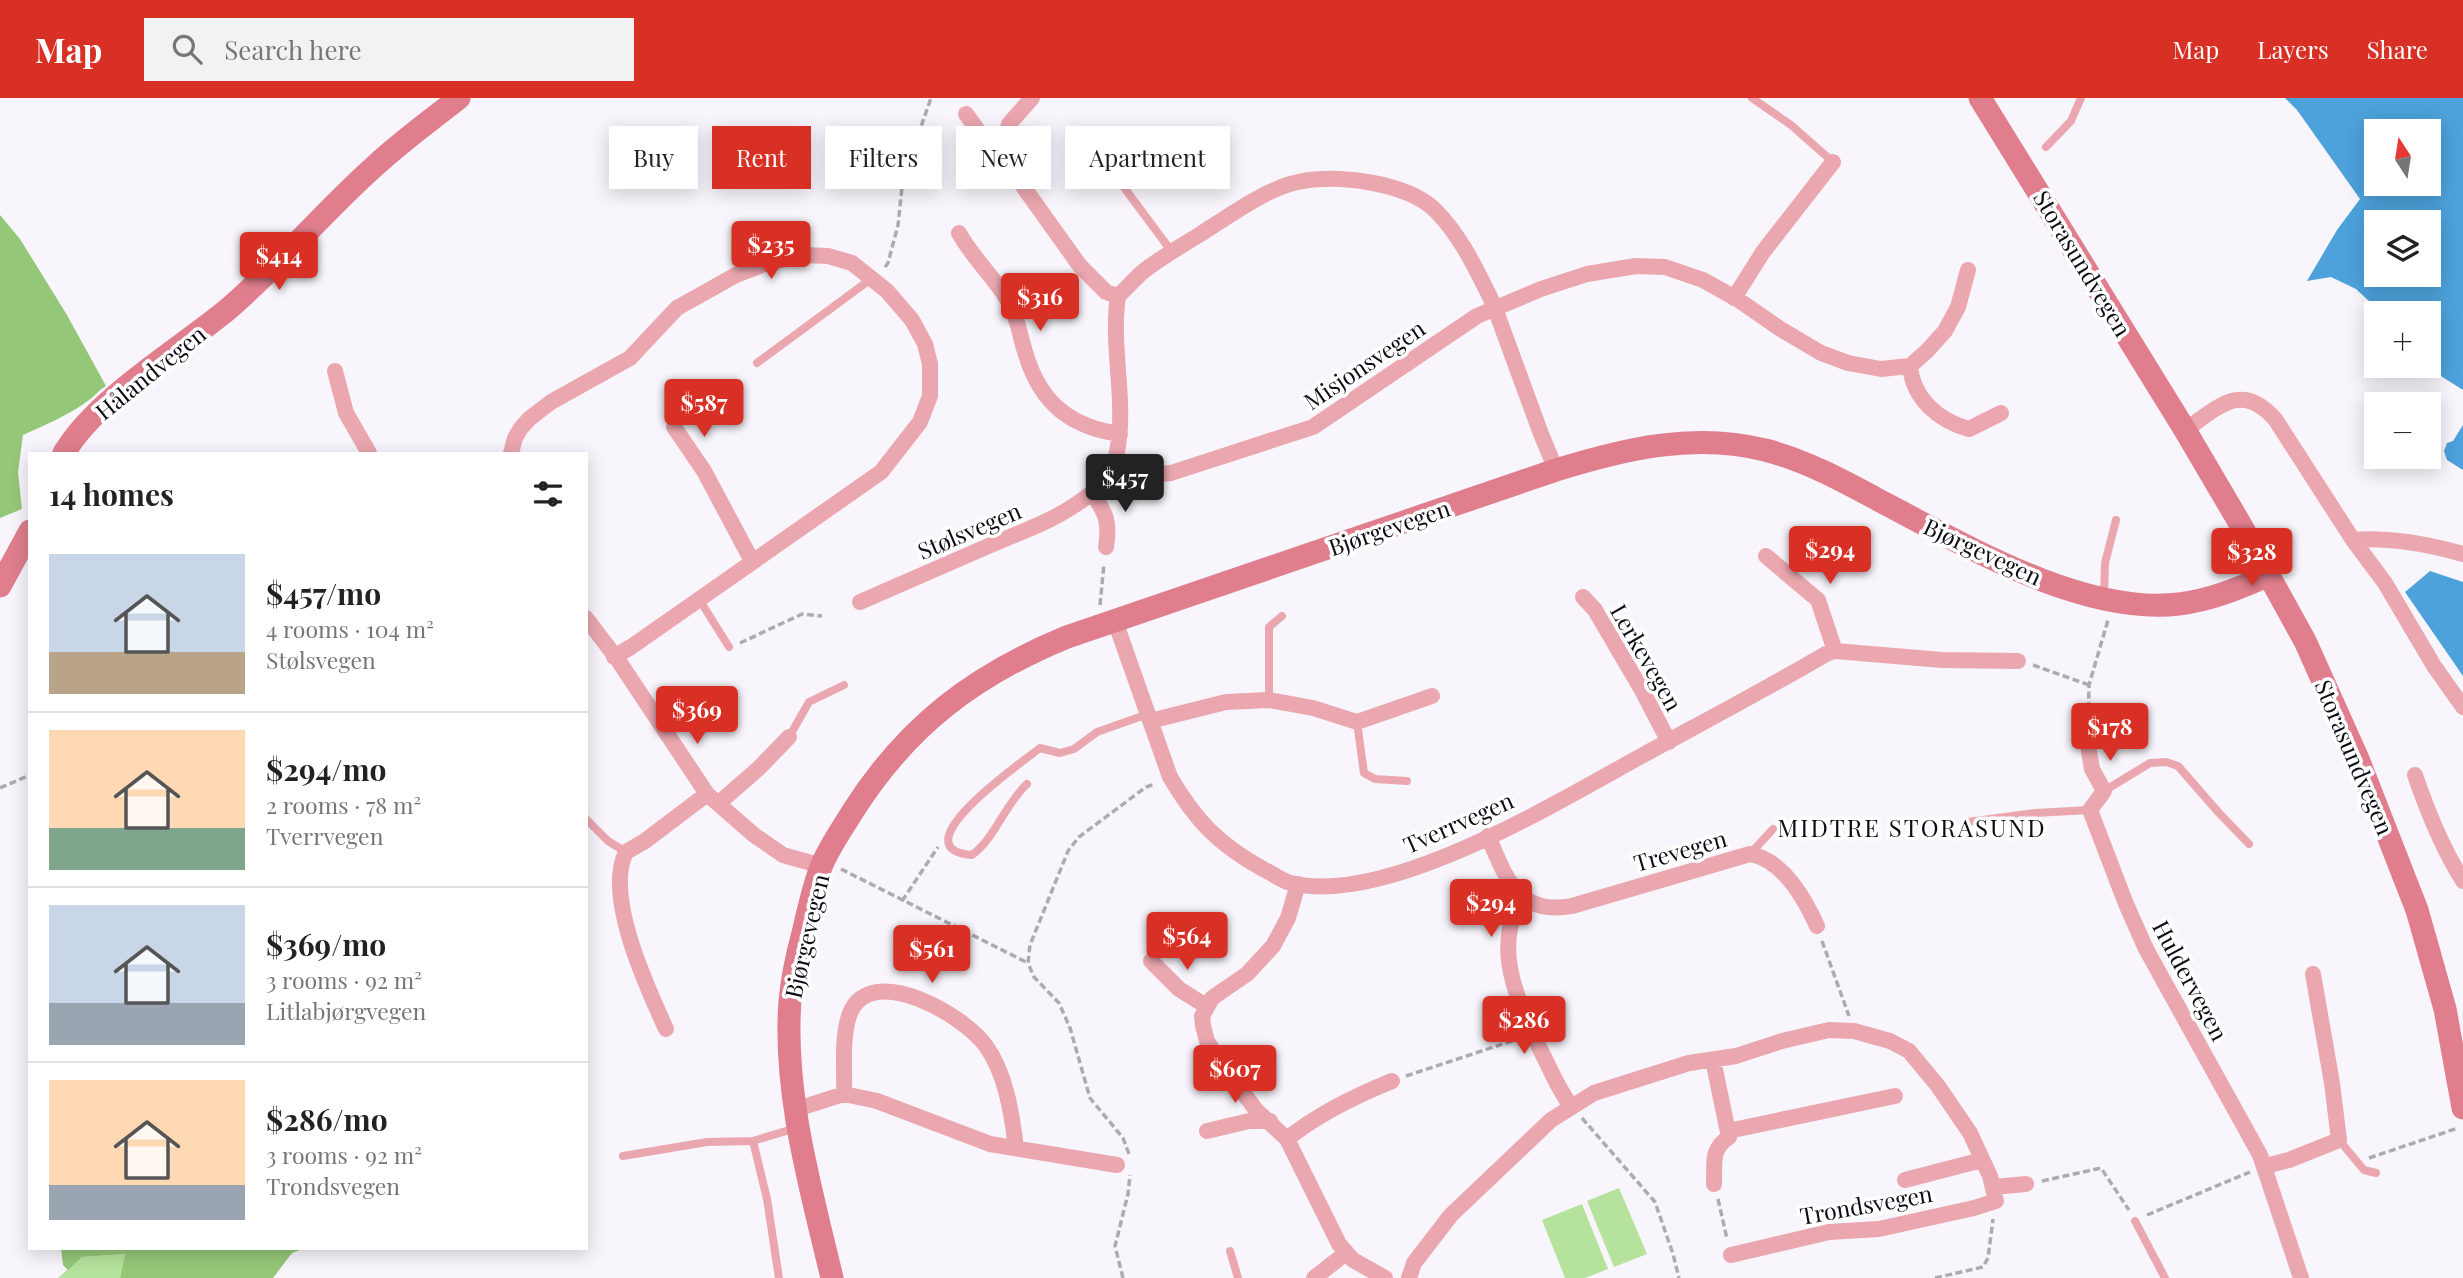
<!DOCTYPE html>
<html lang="en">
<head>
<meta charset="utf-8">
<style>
  :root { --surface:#fff; --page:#f2f2f2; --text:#222; --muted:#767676; --line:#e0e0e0; --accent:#d93025 }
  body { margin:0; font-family:"Playfair Display",serif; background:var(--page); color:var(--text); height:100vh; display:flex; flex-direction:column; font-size:26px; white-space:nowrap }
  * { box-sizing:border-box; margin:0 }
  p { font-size:23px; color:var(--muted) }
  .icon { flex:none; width:38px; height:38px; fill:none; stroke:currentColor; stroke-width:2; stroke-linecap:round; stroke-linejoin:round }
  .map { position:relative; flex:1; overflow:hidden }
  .drawer { position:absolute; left:28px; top:354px; width:560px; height:798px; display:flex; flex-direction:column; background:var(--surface); border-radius:0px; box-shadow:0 4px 18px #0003 }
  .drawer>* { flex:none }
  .guide { position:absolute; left:609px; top:28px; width:665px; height:63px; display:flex; gap:14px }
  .needle { width:46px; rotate:348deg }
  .buttons { position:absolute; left:2364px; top:21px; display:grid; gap:14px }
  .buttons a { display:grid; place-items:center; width:77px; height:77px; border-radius:0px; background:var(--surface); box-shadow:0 4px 18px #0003; font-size:35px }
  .price { position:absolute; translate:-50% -60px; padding:0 16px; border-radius:7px; background:var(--accent); color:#fff; font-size:23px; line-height:46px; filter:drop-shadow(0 2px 4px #0008) }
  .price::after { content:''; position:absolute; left:50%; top:42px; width:21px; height:16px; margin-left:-10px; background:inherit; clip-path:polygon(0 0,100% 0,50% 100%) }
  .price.on { background:#222; color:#fff }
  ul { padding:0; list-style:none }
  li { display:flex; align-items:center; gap:21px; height:175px; padding:0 21px }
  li+li { border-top:2px solid var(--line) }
  li span { display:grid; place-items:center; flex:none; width:196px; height:140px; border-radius:0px; color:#555 }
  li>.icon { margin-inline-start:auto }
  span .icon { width:84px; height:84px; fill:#fffc; stroke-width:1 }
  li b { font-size:30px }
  h2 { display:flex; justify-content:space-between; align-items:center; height:84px; padding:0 21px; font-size:30px }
  .tag { padding:0 24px; border-radius:0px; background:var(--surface); box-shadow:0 4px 18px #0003; font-size:24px; line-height:63px }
  .tag.on { background:var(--accent); color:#fff }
  header { display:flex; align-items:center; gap:42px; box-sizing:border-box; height:98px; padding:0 35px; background:var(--accent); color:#fff }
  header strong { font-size:33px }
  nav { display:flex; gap:38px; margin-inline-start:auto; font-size:24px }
  .search { width:490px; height:63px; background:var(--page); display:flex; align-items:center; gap:18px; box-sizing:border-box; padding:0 24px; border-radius:0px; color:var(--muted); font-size:26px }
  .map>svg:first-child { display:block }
  .green { fill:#b5e29c }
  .forest { fill:#95c778 }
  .water { fill:#4da2dc; fill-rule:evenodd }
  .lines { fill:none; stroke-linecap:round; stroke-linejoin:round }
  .path { stroke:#adabb2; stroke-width:3.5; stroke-dasharray:7 3.5; stroke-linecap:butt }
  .lane { stroke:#eba7b0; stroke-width:8 }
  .street { stroke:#eba7b0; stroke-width:16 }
  .secondary { stroke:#e07e8d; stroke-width:23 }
  .labels { text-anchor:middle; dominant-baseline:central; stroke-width:7; stroke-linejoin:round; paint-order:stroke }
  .street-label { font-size:23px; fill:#0e0b15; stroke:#fff }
  .neighbourhood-label { font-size:24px; letter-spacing:2px; fill:#0e0b15; stroke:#fff }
</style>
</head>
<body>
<header>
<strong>Map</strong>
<div class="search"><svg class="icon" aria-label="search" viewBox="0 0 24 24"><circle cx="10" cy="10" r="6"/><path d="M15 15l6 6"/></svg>Search here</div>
<nav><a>Map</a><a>Layers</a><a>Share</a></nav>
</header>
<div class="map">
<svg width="2463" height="1180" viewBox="0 0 2463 1180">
  <rect width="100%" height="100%" fill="#f8f6fc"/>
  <path class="green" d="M1619,1090L1647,1156L1614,1169L1587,1103Z
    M1582,1106L1608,1171L1585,1180H1565L1542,1122Z
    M125,1156L120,1180H58L82,1159Z"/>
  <path class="forest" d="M0,117L20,141L67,217L106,288C98,293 96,297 89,302C69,317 45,327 23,337L18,374L22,411L0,420Z
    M61,1150H306L292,1155L273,1180H120L125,1156L82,1159L68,1172L63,1167Z"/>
  <path class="water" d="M2285,0H2463V292L2425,268H2429V215H2376V218L2369,203L2356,191L2331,179L2307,183L2337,132L2360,101L2297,12ZM2376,33H2429V86H2376ZM2376,124H2429V177H2376Z
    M2463,327V372L2447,362L2444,353L2447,345L2453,343Z
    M2430,473L2463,484V578L2405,494Z"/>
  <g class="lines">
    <path class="path" d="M885,169L888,165L898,127L903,80L931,0
      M1100,507L1104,466
      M740,545L802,516L822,518
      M2033,567L2089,587
      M2088,632L2089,587L2108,522
      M0,690L30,677
      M841,771L1028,865
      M902,803L938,749
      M1822,843L1849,918
      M1406,978L1518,941
      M1582,1020L1655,1104L1673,1156L1679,1180
      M1129,1056L1123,1040L1090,1000L1070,930L1059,905L1034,879L1028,865L1030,847L1068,753L1079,739L1146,689L1155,686
      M2369,1060L2458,1030
      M2042,1083L2101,1070L2129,1112
      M1718,1101L1727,1141
      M2147,1117L2250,1074
      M1123,1180L1115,1148L1128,1096L1130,1077
      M1935,1180L1983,1169L1988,1160L1993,1121"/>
    <path class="lane" d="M1752,0L1791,27L1833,64
      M2046,49L2071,23L2081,0
      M1114,76L1172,154
      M757,265L871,181
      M2104,499L2105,465L2116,422
      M699,501L729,549
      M1269,602V529L1282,518
      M1357,624L1364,675L1375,681L1407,683
      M789,639L809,604L844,587
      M1027,686C1005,706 996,739 972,757C896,751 1025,662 1040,650L1060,655L1074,651L1097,634L1148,616
      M2104,693L2150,665L2166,664L2178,668L2219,715L2249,746
      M586,721L608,743L626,754
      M1968,724L2035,715L2090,712
      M1750,756L1773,731
      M2339,1042L2364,1072L2376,1075
      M753,1043L767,1101L779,1180
      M623,1058L707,1044L753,1043L796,1030
      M2135,1123L2165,1180
      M1230,1153L1238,1180"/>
    <path class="street" d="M966,16L991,51L1002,59L1080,168L1106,194L1118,198
      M1002,59L1009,26L1032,0
      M959,135C972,159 993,178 1007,201C1019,222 1019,236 1026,257C1041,306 1071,329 1120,336
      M1118,198C1127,190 1135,180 1145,172C1162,159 1181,148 1199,137C1226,120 1267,90 1298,84C1337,76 1406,84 1435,112C1461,138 1476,171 1492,203L1491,211L1496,213L1541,336L1556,372
      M1734,200L1763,154L1833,64
      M1910,268C1913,301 1939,323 1969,331L2001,315
      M335,273L346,315L369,355
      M674,329L704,373L752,463
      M2185,332C2219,309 2241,283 2275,321L2353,442L2385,485L2434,568L2463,609
      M511,355L515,340L521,330L529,321L551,304L630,260L677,210L736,177L767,165L803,157L828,158L852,165L887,193L912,222L925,246L930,266V298L920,324L881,374L631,549L614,559
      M1116,362C1134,371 1150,378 1171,375L1313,329L1477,218L1541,191L1587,176L1636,168L1665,169L1703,182L1737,201L1779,230L1821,255L1848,265L1881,271L1910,268L1927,253L1945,233L1958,209L1968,172
      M1092,394C1106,416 1110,423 1106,449
      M2353,442C2390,439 2427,446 2463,456
      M1766,458L1818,502L1835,553
      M1583,499L1595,512L1643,594L1669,644
      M860,504C904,485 949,465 993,446C1021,434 1050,424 1075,407C1092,396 1112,379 1116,359C1128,305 1110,252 1118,198
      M586,520L618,562L707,696L754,737L783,757L822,768
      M1115,523L1170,679C1196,723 1218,746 1263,771C1272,775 1282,783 1291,785C1388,809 1560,702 1645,656C1705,623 1766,591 1826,556L1835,553L1942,562L2018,563
      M1150,623L1226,604L1269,602L1313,610L1357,624L1432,598
      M2088,647L2092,671L2104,693L2090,712L2126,806L2146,851L2260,1057L2301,1180
      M2415,677C2428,715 2442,750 2463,783
      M719,705L759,670L789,639
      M1488,738C1506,780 1518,818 1572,808L1750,756C1783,762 1804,799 1817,828
      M1298,786L1288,820L1273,848L1247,876L1212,900L1202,918L1203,928L1207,943L1215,956L1256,1012L1287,1041L1339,1146L1353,1162L1385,1180
      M1525,802C1520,810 1513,817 1511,826C1500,869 1523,913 1540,951C1550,970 1558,991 1571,1008
      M1151,863L1179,891L1206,908
      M666,931C647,889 604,798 626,754L645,743L707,696
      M1713,962L1729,1039C1710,1052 1715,1065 1714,1086
      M844,996C845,971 841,939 850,915C872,863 965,918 986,948C1006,976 1012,1016 1016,1050
      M797,1011L844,996L877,1003L990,1046L1117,1067
      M1207,1033L1249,1023H1270
      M1728,1033L1895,998
      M1287,1041C1318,1016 1355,998 1392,983
      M2265,1068L2289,1062L2339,1042L2332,985L2313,876
      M1905,1082L1982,1062
      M1994,1089L2026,1086
      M1314,1180L1346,1155
      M1409,1180L1414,1165L1451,1117L1551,1022L1594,995L1689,965L1736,958L1782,943L1829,932L1854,933L1890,943L1909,953L1938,988L1970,1035L1990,1078L1996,1103L1974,1110L1879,1131L1829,1134L1731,1157"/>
    <path class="secondary" d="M1980,0L2185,332L2242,429L2305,543L2358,661L2417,812L2445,911L2463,1010
      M64,355C97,300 177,253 227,212C280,167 324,113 376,67C402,43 431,22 459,0
      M0,488L30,433
      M832,1180C811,1091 783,995 790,903C792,880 797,857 803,835C808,813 813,790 821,769C829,749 842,731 853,713C907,628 974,577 1067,539L1556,372C1624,351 1694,334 1765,352C1808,363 1847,385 1886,406C1968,449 2084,517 2179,506C2211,502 2240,490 2269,477"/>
  </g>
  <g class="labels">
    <g class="street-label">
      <text transform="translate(2083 165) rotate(59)">Storasundvegen</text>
      <text transform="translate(1364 266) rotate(-34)">Misjonsvegen</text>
      <text transform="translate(150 274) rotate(-39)">Hålandvegen</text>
      <text transform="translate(1389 429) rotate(-19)">Bjørgevegen</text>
      <text transform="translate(969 432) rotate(-23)">Stølsvegen</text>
      <text transform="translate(1983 453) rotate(25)">Bjørgevegen</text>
      <text transform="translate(1647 559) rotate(60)">Lerkevegen</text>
      <text transform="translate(2355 659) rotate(67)">Storasundvegen</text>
      <text transform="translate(1458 724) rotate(-24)">Tverrvegen</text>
      <text transform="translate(1680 752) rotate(-16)">Trevegen</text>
      <text transform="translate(806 838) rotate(-77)">Bjørgevegen</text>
      <text transform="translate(2191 882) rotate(62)">Huldervegen</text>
      <text transform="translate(1866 1106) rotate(-10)">Trondsvegen</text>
    </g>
    <g class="neighbourhood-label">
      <text x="1912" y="729">MIDTRE STORASUND</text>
    </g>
  </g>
</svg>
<div class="buttons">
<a><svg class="needle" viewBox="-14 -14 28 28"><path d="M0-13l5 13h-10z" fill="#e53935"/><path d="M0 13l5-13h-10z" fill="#767676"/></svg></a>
<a><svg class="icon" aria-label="layers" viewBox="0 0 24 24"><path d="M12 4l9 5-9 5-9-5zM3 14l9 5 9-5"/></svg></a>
<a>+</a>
<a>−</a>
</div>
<b class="price" style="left:771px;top:183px">$235</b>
<b class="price" style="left:279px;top:194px">$414</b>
<b class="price" style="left:1040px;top:235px">$316</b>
<b class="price" style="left:704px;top:341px">$587</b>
<b class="price on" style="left:1125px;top:416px">$457</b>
<b class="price" style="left:1830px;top:488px">$294</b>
<b class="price" style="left:2252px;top:490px">$328</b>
<b class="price" style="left:697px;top:648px">$369</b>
<b class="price" style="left:2110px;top:665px">$178</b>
<b class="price" style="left:1491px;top:841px">$294</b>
<b class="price" style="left:1187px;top:874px">$564</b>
<b class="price" style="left:932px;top:887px">$561</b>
<b class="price" style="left:1524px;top:958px">$286</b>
<b class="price" style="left:1235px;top:1007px">$607</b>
<div class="guide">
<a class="tag">Buy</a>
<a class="tag on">Rent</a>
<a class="tag">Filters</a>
<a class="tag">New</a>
<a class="tag">Apartment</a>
</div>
<section class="drawer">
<h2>14 homes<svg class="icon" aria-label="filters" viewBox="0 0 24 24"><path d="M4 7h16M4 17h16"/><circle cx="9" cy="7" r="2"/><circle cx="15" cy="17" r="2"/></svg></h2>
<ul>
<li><span style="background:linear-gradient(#c9d6e8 70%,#b9a48a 0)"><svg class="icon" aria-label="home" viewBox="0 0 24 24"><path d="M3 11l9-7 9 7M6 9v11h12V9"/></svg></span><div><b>$457/mo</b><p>4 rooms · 104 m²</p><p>Stølsvegen</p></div></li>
<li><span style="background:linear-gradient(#ffd9b3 70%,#7fa58c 0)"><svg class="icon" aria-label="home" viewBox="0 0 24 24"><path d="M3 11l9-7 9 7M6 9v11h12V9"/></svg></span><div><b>$294/mo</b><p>2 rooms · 78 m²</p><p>Tverrvegen</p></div></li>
<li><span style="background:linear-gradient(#c9d6e8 70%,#9aa5b1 0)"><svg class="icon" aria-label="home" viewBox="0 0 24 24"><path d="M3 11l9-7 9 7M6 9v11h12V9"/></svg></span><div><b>$369/mo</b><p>3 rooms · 92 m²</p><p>Litlabjørgvegen</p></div></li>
<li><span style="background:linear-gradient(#ffd9b3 75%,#9aa5b1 0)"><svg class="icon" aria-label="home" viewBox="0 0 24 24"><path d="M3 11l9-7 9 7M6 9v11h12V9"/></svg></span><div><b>$286/mo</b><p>3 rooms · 92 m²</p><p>Trondsvegen</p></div></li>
</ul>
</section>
</div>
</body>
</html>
